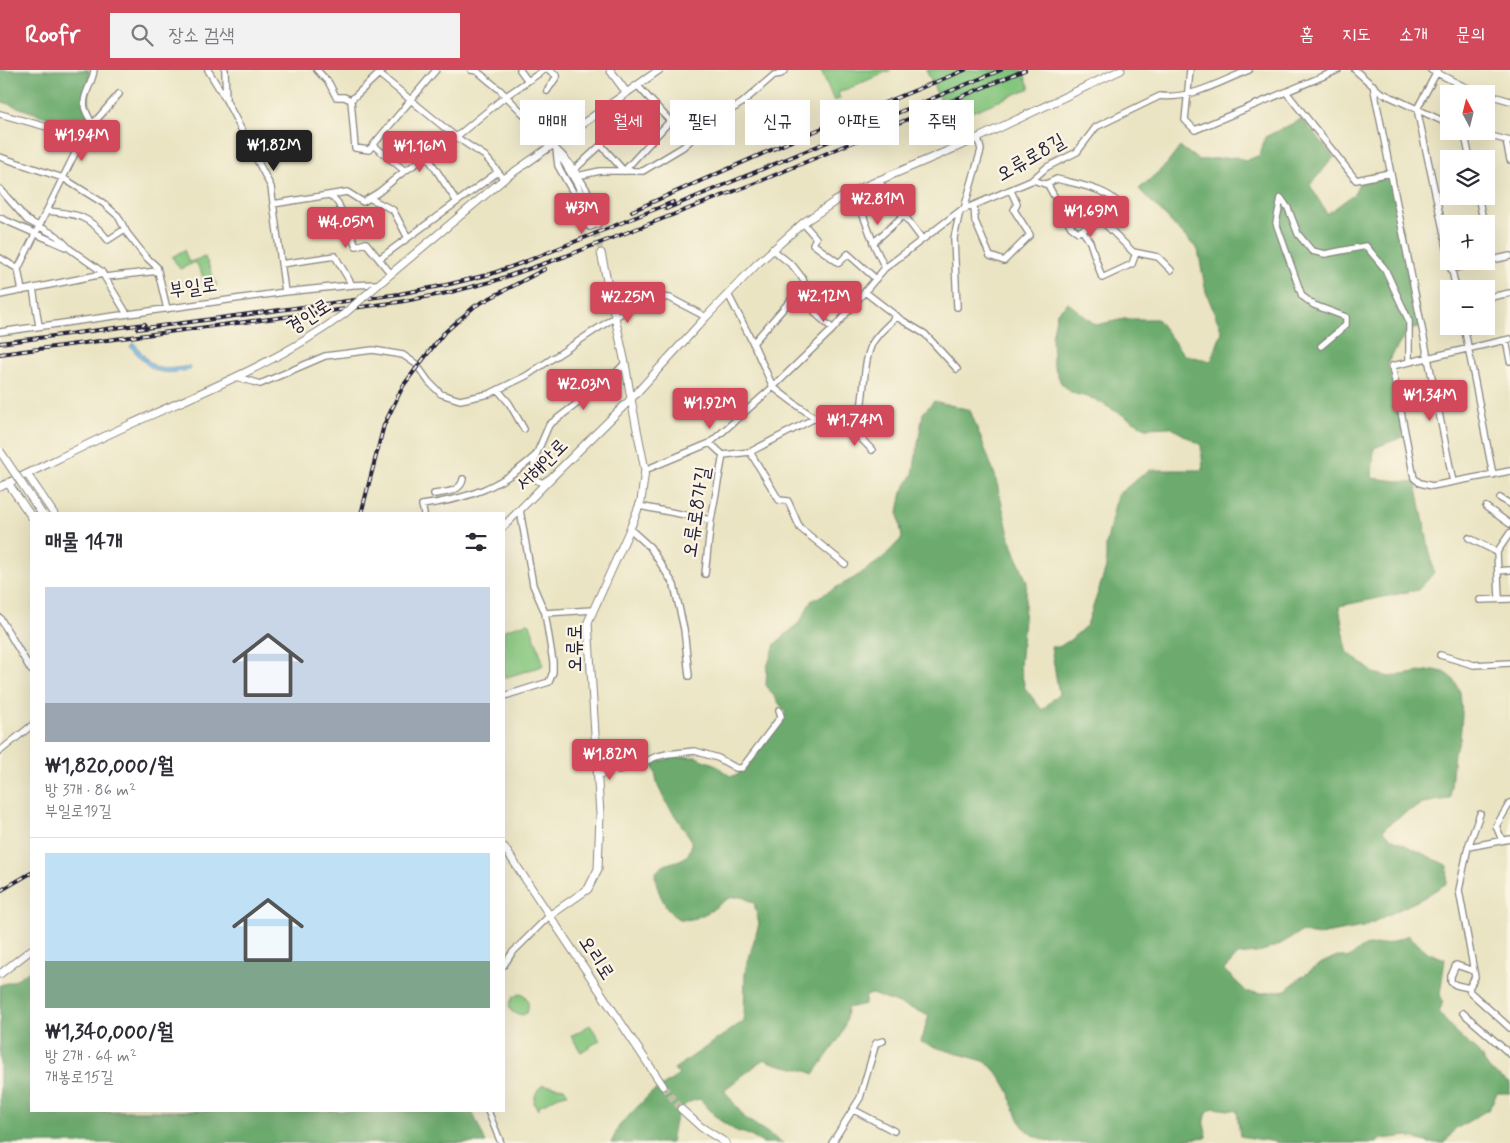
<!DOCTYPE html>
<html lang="ko">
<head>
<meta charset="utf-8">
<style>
  :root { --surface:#fff; --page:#f2f2f3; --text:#2b2b33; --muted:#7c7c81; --line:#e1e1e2; --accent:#d1495b }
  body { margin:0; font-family:Mynerve,"Poor Story",sans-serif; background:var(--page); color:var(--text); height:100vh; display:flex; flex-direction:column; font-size:19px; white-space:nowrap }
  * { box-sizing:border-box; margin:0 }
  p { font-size:16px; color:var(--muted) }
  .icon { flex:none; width:28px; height:28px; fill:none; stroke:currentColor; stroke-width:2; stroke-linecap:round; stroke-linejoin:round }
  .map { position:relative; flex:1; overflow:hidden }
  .side { position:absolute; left:30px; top:442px; width:475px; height:600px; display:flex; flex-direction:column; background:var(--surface); border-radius:0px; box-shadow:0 5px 20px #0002 }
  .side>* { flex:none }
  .top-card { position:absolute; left:520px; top:30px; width:475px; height:45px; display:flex; gap:10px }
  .needle { width:32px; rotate:353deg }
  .buttons { position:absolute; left:1440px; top:15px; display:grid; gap:10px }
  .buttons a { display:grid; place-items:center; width:55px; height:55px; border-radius:0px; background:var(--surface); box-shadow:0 5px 20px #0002; font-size:25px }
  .price { position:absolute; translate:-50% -42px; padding:0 11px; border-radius:5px; background:var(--accent); color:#fff; font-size:16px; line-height:32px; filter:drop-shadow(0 1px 2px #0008) }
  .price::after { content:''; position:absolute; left:50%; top:30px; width:15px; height:11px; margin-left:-8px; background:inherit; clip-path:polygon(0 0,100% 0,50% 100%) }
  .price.active { background:#222; color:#fff }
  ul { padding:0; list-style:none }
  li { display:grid; align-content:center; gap:10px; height:265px; padding:0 15px }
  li+li { border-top:1px solid var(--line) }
  li span { display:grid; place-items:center; height:155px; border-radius:0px; color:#555 }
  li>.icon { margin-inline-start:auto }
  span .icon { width:90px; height:90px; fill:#fffc; stroke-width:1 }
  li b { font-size:21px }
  h2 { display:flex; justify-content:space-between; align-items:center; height:60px; padding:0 15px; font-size:21px }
  .tag { padding:0 18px; border-radius:0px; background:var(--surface); box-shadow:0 5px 20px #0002; font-size:18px; line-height:45px }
  .tag.active { background:var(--accent); color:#fff }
  header { display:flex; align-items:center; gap:30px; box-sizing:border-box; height:70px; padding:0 25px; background:var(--accent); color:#fff }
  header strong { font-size:24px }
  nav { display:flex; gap:28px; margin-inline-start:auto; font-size:18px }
  .search { width:350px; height:45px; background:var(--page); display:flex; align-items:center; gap:12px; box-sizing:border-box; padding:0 18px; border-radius:0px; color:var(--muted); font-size:19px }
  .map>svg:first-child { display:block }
  .green { fill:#85c67e; stroke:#54745c }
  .forest { fill:#6cab6d; stroke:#476654 }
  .water { fill:#70b8e8; stroke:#496d92 }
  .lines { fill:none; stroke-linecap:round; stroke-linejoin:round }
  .major-tunnel { stroke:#c2bda8; stroke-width:7; stroke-dasharray:7 3.5; stroke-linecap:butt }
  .minor-casing { stroke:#86837f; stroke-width:8 }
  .major-casing { stroke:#86837f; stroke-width:9 }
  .minor { stroke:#fff; stroke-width:5.5 }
  .major { stroke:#fff; stroke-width:7 }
  .rail-casing { stroke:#22223b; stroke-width:4 }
  .rail { stroke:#fcf5e5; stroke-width:2; stroke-dasharray:5.5; stroke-linecap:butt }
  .major-bridge-casing { stroke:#86837f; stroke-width:9; stroke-linecap:butt }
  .major-bridge { stroke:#fff; stroke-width:7 }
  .labels { text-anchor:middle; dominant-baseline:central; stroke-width:4.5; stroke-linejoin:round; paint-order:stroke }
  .street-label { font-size:20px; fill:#22223b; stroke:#fcf5e5 }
</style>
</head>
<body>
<header>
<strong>Roofr</strong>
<div class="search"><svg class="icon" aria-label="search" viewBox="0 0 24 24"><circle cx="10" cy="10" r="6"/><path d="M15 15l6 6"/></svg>장소 검색</div>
<nav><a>홈</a><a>지도</a><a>소개</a><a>문의</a></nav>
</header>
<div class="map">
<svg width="1510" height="1073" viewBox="0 0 1510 1073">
  <rect width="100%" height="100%" fill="#fcf5e5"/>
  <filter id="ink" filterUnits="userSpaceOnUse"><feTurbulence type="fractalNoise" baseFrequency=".02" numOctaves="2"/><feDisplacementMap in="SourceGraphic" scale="10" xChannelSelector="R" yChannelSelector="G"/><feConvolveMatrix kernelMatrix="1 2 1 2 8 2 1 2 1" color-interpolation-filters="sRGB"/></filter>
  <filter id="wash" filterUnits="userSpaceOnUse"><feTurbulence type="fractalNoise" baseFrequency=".0096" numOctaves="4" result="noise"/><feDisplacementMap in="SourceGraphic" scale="20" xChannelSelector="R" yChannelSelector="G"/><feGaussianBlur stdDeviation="1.12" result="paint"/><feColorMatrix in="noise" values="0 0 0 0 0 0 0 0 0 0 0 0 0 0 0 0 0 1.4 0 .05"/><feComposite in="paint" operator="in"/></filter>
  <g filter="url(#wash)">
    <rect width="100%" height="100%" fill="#eae4c3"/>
    <path class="green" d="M821,0H891L838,23L840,29L834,31Z
      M926,0H1022L1030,18L950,51Z
      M184,180L189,192L205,187L217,215L212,218L205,211L196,192L180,199L172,187Z
      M527,553L530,554L543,592L542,596L504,608V560Z
      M522,923C528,928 530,935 527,943L522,945L512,942L509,935L513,927Z
      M590,955L600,970L581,982L571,966Z
      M543,1015L564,1018L568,1024C553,1026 553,1031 540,1035L538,1040L534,1033C535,1025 536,1020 543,1015Z"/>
    <path class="forest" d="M0,0H89V46L77,58L0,31Z
      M1302,49L1334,87L1310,115L1327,144L1354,124L1359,113L1391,107L1422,257L1408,260L1388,292L1403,367L1374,378L1372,408L1416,413L1434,503L1418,520L1339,536L1347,582L1374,603L1390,607L1433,600L1444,602L1454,610L1460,622L1462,644L1460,670L1454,682L1450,729C1444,730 1437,730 1430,732C1414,736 1395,748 1383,760L1391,768L1448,796L1447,813L1423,828L1363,857L1319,865L1301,862L1277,876L1256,883L1238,885L1224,900L1247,922L1264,923L1286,920L1300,908L1322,893L1337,886L1349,888L1363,877L1390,873L1408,865L1429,883L1445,889L1440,925L1443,931L1439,943L1457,964L1478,982L1492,1002L1510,1013V1023H1497L1489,1039L1454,1060L1445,1073H1429L1408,1066L1381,1069L1377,1073H1281L1240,1066L1237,1041L1213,1038L1207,1042L1204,1054L1207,1067L1156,1073H1055L1037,1067L1027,1061L1022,1055L1012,1034L1010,1023L1002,1009L987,992L938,978L921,972L929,945L872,924L866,926L865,934L847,938L846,951L841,966L814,1004C798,996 781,998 764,989L724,1020L745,1048L783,1073H763L747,1064L736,1061L718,1049L700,1029C675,1033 675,1052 671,1073H611L619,1056L650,1024L679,1005L674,999L744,951L745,901L759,854L754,833C748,830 742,826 736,827C726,827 719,835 712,840C695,850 677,857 666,836C660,826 656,816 655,804C666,785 693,799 691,769L665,731L658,716L653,693L675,687H696L714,694L730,706L738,705L740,701H744L786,643L766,615L767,597L775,574L800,552L811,531L854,508L882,489L902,468L898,442L902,422L913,404L923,343L934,331L970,340L995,405L1010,469L1027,512L1020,597L1025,618L1042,640L1059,624L1051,577H1059L1070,570L1087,555L1106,498V475L1117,425L1149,400H1203L1201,375L1170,357L1146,358L1094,329L1072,323L1061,313L1053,293L1052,267L1057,242L1068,233L1096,255L1124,249H1157L1184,285L1211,291L1222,262L1206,222L1198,180L1139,119L1167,94L1180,77L1199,90L1236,87L1245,91L1260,85L1265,67Z
      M31,899V1041H472L486,1073H0V915L14,911Z"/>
    <path class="water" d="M134,273C156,302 156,301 191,296L190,300C155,306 153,302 130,276Z"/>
  </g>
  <g filter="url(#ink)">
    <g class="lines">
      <path class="major-tunnel" d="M593,151L601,183
        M663,1016L681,1039"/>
      <defs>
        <path id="minor" d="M208,0L226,30L271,117L285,222
          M225,0L226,30
          M317,0L329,13L336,27H344L351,30L383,0
          M471,0L477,1L500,20L553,74L577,114L593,151
          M520,0L528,11
          M1190,0L1185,50L1195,60L1338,0
          M1355,0L1380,22L1449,54
          M1431,0L1465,17L1486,24
          M1438,0L1417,39L1449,187
          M379,4L456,67L485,86L504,109
          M637,15L670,51L689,67
          M1373,15L1453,412
          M547,21L557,6L549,0
          M1286,22L1356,110L1390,103
          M1486,24L1510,31
          M351,30L355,78L369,80L436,0
          M0,44L83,67
          M93,54C90,50 87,44 85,39C81,26 93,13 94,0
          M1464,61L1470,89
          M1472,61L1510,71
          M1506,71L1510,90
          M373,75L405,101
          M601,75L624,101L670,51
          M556,79C573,94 592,126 600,148L598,154L590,157L585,154L578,131L558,96Z
          M427,86L457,132
          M0,87L63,108L103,133L118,146L127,163L145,186L157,197L167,239
          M574,100L601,75L609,62L598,43
          M577,106L600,101H643L683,77L690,71L689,67L742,33L774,5L781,4L785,0
          M878,110L922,169
          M1033,110L1048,115L1071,157L1078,162L1102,151L1133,182L1158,187L1171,200
          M1046,114L1057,109C1076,114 1116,120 1122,140
          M0,119L27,150L57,166L70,179L101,201L127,244
          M854,121L875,177L885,198
          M330,125L338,133L356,176L366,173L391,204
          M1478,126L1484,154
          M369,128L393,140L408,168
          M273,134L347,122L363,132L379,122L402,103L456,67L506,26L544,0
          M974,135L975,151L990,186L1004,191L1030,165L1014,140L1017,134L1011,121
          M964,139L981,80L978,68
          M47,141C77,144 89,145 108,170L125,159
          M0,148L66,177
          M803,153L816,168L813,174L839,193L848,184L876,209
          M1082,160L1090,172L1102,208L1132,194L1136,183
          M1486,165L1492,190
          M873,173L904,145
          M772,179L793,196L803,209L811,236L817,245L833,259
          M0,188L18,199L22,221
          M379,189L498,102
          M1450,191L1456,219
          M1488,191L1510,186
          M281,194L335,186L352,215
          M18,199L85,63L119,24
          M1451,199L1485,191
          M105,207L158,201
          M33,218L39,256
          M865,222L900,249L925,264L957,299
          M728,224L753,273L773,317
          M0,225L103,204
          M1486,228L1510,223
          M957,237L954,168L960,141
          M1464,256L1493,405
          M0,262L285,222L352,215L378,214
          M1510,269L1392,296L1414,408L1420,413L1432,416L1510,401
          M1506,270L1510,291
          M753,273L805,214
          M1321,276L1346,255V247L1314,235L1302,226L1276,153L1281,128L1288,138L1298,164L1312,181L1325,184L1366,176L1385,199L1409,251V292
          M237,307L260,314L325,286L373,280L403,285L416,294L429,312L441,324L460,330L489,324L526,306L615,247L644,231L659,227L670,228L706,247
          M773,317C785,326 829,361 842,362C845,362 850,360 853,360C868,334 860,302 871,276C875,265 889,255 897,246
          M498,320L509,333L524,359
          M853,360L872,380
          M710,373L723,385L750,382L815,348
          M750,382L779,430L788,431L800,458L845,494
          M536,385L549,355L612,307L625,293
          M645,400L710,373L773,317L833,259L885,198L960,141L1031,111L1047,97L1077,82L1096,57L1160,26C1189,30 1222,11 1249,0
          M434,424C445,422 461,422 463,409
          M1500,428L1510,434
          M639,436L711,450
          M1486,437L1510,454
          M424,444L422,435C468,429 501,417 536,385L533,401L535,409L542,413L548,409
          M630,459L650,477L674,515L684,559L689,606
          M1469,468L1497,482
          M1497,482L1499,529
          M1497,482L1510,463
          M1498,501L1510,500
          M705,504L711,450L723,385
          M1480,530L1510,529
          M545,543L593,540
          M0,548L31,600
          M1440,585L1474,595L1510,593
          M504,626L549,612L553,602V592L545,543L533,515L520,440
          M0,681L31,656
          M599,705L638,695L655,687L667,684L695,681L718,688L736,698H742L780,648L781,646L779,640
          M1480,744L1468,777L1459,820L1475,907L1469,918L1470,922L1510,958
          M1502,770L1496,756L1510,733
          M1468,777L1510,769
          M504,895L512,883L549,846
          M1469,918L1456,915L1451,912V906L1456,895L1474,901
          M1463,943L1510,984
          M854,1040L894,1061
          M488,1041L501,1073
          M832,1073L860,1028L876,973L883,971"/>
        <path id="major" d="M610,0L626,22
          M374,218L504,109L659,0
          M27,404L54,444
          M8,413L31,446
          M0,417C44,396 87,374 131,354C204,321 280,292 344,244
          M504,456L552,407L631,329L706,247L756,195L803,153L834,132L854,121L978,68L1121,0
          M504,777L663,1016
          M549,846L588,819L598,799L600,744L588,552L630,459L641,431L645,400L631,329L625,293L601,183
          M0,904L31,880
          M681,1039L701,1057L726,1073"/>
      </defs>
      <use href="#minor" class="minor-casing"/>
      <use href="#major" class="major-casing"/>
      <use href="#minor" class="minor"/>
      <use href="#major" class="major"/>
      <defs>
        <path id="rail" d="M666,139L1001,0
          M632,141L803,66L965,0
          M138,259L399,224L446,215L491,204L527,191L673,132
          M0,273L145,254
          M0,284L399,232L447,223L494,211L566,186L758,112L1025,0
          M361,444L384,355L403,316L418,296L443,264L475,236L545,199
          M0,821L31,803"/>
      </defs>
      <use href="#rail" class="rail-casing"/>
      <use href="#rail" class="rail"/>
      <defs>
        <path id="major-bridge" d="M344,244L374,218
          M0,381L42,444"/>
      </defs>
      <use href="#major-bridge" class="major-bridge-casing"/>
      <use href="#major-bridge" class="major-bridge"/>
    </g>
  </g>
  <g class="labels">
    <g class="street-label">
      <text transform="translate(1031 88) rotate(-30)">오류로8길</text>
      <text transform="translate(193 218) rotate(-8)">부일로</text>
      <text transform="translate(309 247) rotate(-33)">경인로</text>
      <text transform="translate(542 395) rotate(-45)">서해안로</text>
      <text transform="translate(697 442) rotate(-81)">오류로8가길</text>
      <text transform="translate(575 578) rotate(-90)">오류로</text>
      <text transform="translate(596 888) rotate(57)">오리로</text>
    </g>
  </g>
</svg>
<div class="buttons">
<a><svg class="needle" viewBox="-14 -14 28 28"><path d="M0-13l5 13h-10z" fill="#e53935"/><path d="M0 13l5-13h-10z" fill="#7c7c81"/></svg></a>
<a><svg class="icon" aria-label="layers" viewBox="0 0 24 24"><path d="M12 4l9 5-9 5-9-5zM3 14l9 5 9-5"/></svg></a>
<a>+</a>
<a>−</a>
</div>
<b class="price" style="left:82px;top:92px">₩1.94M</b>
<b class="price active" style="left:274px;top:102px">₩1.82M</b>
<b class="price" style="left:420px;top:103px">₩1.16M</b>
<b class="price" style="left:878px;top:156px">₩2.81M</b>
<b class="price" style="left:582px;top:165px">₩3M</b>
<b class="price" style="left:1091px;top:168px">₩1.69M</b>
<b class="price" style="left:346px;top:179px">₩4.05M</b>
<b class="price" style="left:824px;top:253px">₩2.12M</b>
<b class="price" style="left:628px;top:254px">₩2.25M</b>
<b class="price" style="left:584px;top:341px">₩2.03M</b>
<b class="price" style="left:1430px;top:352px">₩1.34M</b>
<b class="price" style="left:710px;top:360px">₩1.92M</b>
<b class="price" style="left:855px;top:377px">₩1.74M</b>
<b class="price" style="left:610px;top:711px">₩1.82M</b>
<div class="top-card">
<a class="tag">매매</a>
<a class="tag active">월세</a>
<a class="tag">필터</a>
<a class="tag">신규</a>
<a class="tag">아파트</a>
<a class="tag">주택</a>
</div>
<section class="side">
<h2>매물 14개<svg class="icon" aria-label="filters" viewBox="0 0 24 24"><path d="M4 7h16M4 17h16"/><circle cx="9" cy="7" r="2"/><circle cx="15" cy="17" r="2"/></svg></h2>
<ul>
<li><span style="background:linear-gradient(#c9d6e8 75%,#9aa5b1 0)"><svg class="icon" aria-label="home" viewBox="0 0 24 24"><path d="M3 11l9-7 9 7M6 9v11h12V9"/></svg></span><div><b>₩1,820,000/월</b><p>방 3개 · 86 m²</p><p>부일로19길</p></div></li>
<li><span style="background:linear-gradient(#bfe0f5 70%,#7fa58c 0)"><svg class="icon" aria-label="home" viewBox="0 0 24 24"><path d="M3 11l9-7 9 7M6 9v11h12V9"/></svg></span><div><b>₩1,340,000/월</b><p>방 2개 · 64 m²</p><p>개봉로15길</p></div></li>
</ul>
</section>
</div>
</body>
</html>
